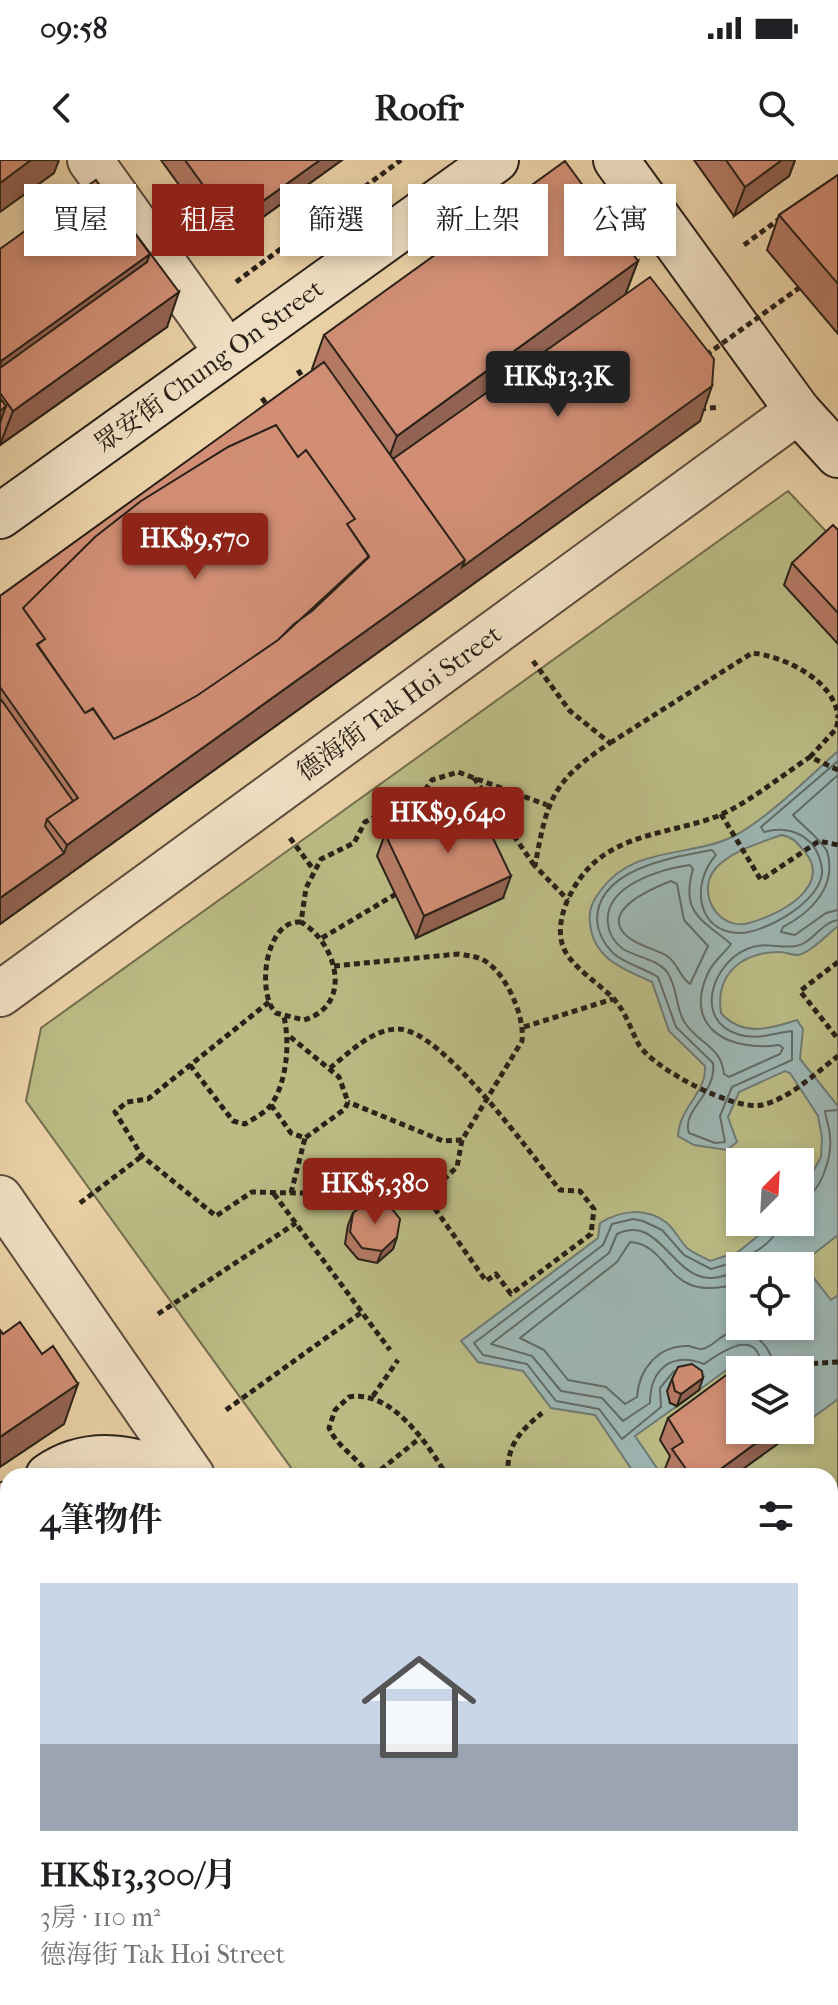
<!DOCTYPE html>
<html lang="zh-TW">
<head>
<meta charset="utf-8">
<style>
  :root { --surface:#fff; --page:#f2f2f2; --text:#202124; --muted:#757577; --line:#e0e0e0; --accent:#8f2418 }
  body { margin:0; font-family:"IM FELL French Canon","Noto Serif TC",serif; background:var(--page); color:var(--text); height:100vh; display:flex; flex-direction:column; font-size:30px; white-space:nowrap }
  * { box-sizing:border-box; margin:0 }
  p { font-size:26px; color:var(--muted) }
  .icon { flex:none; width:44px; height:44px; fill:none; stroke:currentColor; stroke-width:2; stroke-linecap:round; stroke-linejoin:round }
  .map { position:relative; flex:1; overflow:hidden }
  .sheet { position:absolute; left:0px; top:1308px; width:838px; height:538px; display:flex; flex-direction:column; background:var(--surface); border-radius:24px 24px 0 0; box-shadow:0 4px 12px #0003 }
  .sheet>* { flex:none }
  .banner { position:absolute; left:24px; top:24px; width:790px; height:72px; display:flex; gap:16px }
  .needle { width:52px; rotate:24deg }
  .buttons { position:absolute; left:726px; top:988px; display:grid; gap:16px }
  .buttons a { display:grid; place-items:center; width:88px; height:88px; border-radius:0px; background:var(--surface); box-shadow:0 4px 12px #0003; font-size:40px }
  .price { position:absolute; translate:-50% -68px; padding:0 18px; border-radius:8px; background:var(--accent); color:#fff; font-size:26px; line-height:52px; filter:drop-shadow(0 2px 4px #0008) }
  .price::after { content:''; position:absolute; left:50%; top:48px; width:24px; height:18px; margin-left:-12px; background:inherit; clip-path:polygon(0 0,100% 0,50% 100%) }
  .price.on { background:#222; color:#fff }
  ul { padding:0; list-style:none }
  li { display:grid; align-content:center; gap:16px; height:424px; padding:0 40px }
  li+li { border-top:2px solid var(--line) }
  li span { display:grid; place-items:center; height:248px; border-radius:0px; color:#555 }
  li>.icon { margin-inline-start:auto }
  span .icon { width:144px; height:144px; fill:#fffc; stroke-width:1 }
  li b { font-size:34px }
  h2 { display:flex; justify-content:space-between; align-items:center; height:96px; padding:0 40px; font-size:34px }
  .pill { padding:0 28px; border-radius:0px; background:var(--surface); box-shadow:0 4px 12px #0003; font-size:28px; line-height:72px }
  .pill.on { background:var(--accent); color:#fff }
  .status { display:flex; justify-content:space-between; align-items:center; height:56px; padding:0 40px; background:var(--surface); direction:ltr }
  .status svg { height:22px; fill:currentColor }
  header { display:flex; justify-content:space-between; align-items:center; height:104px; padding:0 40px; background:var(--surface); font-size:36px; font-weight:800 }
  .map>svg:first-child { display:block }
  .green { fill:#bbbb84; stroke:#726e4e; stroke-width:2; fill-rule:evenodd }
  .water { fill:#9cb5b2; stroke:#6e7a74; stroke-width:2; fill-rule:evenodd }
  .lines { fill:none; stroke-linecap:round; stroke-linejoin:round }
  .shore { stroke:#626b65; stroke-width:2 }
  .lane-casing { stroke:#5a4d3c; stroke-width:26 }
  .street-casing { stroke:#5a4d3c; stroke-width:48 }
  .secondary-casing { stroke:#292118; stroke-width:48 }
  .path { stroke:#292118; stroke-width:5; stroke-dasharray:6 4; stroke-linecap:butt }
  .lane { stroke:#f2e2c6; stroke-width:22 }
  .street { stroke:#f2e2c6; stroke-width:44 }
  .secondary { stroke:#f2e2c6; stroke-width:44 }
  .path-bridge { stroke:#292118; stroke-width:5; stroke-dasharray:6 4; stroke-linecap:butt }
  .wall { fill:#b47a65; stroke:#292118; stroke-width:2 }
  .shaded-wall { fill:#926352; stroke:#292118; stroke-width:2 }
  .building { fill:#d18e75; stroke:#292118; stroke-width:2; fill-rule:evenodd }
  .labels { text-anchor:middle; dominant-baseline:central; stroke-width:7; stroke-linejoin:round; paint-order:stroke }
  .street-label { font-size:26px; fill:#292118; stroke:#f2e2c6 }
</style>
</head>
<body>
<div class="status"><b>09:58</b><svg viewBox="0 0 49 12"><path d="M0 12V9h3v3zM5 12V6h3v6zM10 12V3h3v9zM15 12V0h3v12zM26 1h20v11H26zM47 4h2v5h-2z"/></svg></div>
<header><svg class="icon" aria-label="back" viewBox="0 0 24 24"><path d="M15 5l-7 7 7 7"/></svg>Roofr<svg class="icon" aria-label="search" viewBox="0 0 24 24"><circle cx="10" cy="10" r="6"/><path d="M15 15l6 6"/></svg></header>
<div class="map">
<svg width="838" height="1845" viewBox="0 0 838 1845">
  <rect width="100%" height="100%" fill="#ebd2a7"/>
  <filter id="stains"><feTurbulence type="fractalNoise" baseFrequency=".0025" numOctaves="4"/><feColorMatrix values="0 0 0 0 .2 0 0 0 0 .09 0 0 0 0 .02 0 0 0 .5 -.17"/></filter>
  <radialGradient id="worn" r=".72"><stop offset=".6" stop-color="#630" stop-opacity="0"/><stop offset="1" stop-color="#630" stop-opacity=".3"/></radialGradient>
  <path class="green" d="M788,331L838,384V1353L830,1359V1316H297L26,941L41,868ZM740,1002H800V1062H740ZM740,1106H800V1166H740ZM740,1210H800V1270H740Z"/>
  <path class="water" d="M838,591V766C828,774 810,793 798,795C792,795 785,792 779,792C742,792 715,814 721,853C742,877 770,869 797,860L803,869L800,899L838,946V1075L802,1103L831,1140L838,1135V1239L800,1267V1210H746L739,1201L699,1230L670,1243L677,1246L635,1276L659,1311L662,1309L668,1316H636L595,1255L551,1248L523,1211L478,1202L461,1181L598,1078L600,1063C621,1050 646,1047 667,1063C675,1070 680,1081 687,1088C693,1093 703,1097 710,1101L738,1092L775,1062H800V1035L821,997L822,977L818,956L790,913L785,911L739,932L728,957L737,982L727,990L694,985L678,976C679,947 707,933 705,906L669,871L652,822C624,809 593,799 590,763C588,749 593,741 601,730C634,685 690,698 734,676C767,659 810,616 838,591ZM781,675C794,677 797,683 805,692C833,727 779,755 749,763C718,772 695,731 716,708C731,691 760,683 781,675ZM740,1106H800V1166H740Z"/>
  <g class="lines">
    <path class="shore" d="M838,601L761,667L764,672C792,664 818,678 822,709C825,739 767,772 741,773C697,774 690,724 716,695L712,690C675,697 597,708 597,760C598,774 604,784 613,793C625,804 644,808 658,817L676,867L713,903C717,934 681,950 689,973L715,983L725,982L720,956L732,927L792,900V871C773,873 757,881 737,874C693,859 713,803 747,789C763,781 780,789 796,786C812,784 821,762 838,760
      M838,615L793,655C803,667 818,676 827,691C838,727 810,753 783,767L781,772L795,775L826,753L838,750
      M690,705L693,709C680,754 703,760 731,784C724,794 714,800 708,813C682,869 731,892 779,885L783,888L780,894L729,917L724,914C721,886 699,884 685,863C675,848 678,827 667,812C657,799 636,797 623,789C615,783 609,774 608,764C603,725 662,709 690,705Z
      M671,721L677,724L684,760L708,786L690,824C680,818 678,803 667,796C655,789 639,786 628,777C597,751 653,728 671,721Z
      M800,1039C821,1036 832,996 830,977C830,969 826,959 825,951L838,950
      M740,1111C731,1113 719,1119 709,1118C671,1116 659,1054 617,1074L609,1093L491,1184L532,1196L561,1231L602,1238L623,1261L650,1243C650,1210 671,1191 704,1204C723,1191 759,1165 762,1210
      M740,1123C663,1146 674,1085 630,1082L617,1102L520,1178L544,1190L568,1220L606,1227L625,1244L637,1237C639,1209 658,1185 689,1186C693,1187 697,1189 701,1189C710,1189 719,1177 727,1174C752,1165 773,1187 774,1210
      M674,1211L660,1228L661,1247L622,1279L599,1249L556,1241L527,1204L483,1195L474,1183L603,1085L612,1064L633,1059L643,1061L662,1070L684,1095L711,1109C733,1103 776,1089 779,1062"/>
    <defs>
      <path id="lane" d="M830,1742L838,1752"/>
      <path id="street" d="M90,0L227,192
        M0,834L798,251
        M0,1038L192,1316"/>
      <path id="secondary" d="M616,0L798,251L838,295
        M0,356L496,0
        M48,1316C91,1286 137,1299 182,1316
        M0,1350L8,1344
        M0,1808L8,1819
        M555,1838L560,1845"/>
    </defs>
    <use href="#lane" class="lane-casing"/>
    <use href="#street" class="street-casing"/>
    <use href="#secondary" class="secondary-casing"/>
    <path class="path" d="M744,85L782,57
      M236,122L401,0
      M298,210L306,223
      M262,238L269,248
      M700,249L720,247
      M533,501L570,551L610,583C552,621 547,640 535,706L568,740
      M610,583L752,493C784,496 836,521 838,558
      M810,597L836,569L838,561
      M838,610L810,597C781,616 750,642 718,656C674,673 618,673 585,712C569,731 552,766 565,791C575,809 598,823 613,838C626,852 630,868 639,885C654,909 734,951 762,945C789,939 816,913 838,896
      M474,618L534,705
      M721,654L761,720L819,681L838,685
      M290,678L313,709
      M301,762C265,759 256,834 276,853L304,860C354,845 337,783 301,762L306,728L321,699L354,683L365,662L425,630L432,620L458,612L547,645
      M322,778L396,734
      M838,802L800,831L838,879
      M334,806L458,794C470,796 480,796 489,804C508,818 525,858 522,881L462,980L443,981L348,942
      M269,842L148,939L127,942L115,952L142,996L216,1056L252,1032L426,1036L457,1007L462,980
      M524,867L613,839
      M190,905L233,961L245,964C253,959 265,953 271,945C287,922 290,883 284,857
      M330,908C349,893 372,869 398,869C442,869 531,995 560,1030L580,1031L594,1049L591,1074L511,1134L496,1114L486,1121L426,1036
      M271,945L291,973L305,978L345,949L348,942L339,917L288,875
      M291,1033L305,978
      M274,1034L390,1190
      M80,1043L142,996
      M158,1154L296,1063
      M784,1210L790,1205L838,1202
      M373,1236L398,1200
      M226,1250L362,1152
      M369,1316C358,1297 338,1288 329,1268L335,1250L349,1237C391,1229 428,1284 447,1316
      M373,1316L420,1278
      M508,1316C506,1286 520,1271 542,1253
      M0,1457L8,1468"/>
    <use href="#lane" class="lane"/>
    <use href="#street" class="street"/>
    <use href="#secondary" class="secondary"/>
    <path class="path-bridge" d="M706,195L799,128"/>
  </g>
  <path class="wall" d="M161,0H342L223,86Z
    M694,0H795L789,16L734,56Z
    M838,15V174L767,90L779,55Z
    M0,89L167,167L0,285Z
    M638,101L626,133L700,261L0,764V436L313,211L312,209L324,175Z
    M838,370V484L784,425L792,403Z
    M385,674L503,738L416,778L377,696Z
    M353,1053L397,1077L393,1089L377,1103L358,1099L345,1084L348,1065Z
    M672,1219L699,1230L677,1246L670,1243L667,1231Z
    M668,1258L790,1275L733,1316H668L664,1311L670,1296L660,1280Z
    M8,1382V1412L1,1402Z
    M0,1467L8,1478V1750L0,1739Z
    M72,1838H276L281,1845H78Z
    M333,1838H506L511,1845H338Z
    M661,1838H743L734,1845H666Z"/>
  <path class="shaded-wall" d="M31,0H59L54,13L0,52V23Z
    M320,0H342L223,86L231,64Z
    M782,0H795L789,16L734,56L745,27Z
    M150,94L134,137L0,233V205L1,201Z
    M638,101L625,135L384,311L397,276Z
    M179,132L167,167L0,285L13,251Z
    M712,226L700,261L0,764V738L64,693L67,685L465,400Z
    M6,246L0,263V251Z
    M369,396L353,439L142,600Z
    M511,716L503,738L416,778L424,756Z
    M397,1077L393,1089L377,1103L382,1091Z
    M703,1218L699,1230L677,1246L681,1234Z
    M78,1224L64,1264L0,1307V1277Z
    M774,1270H791L790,1275L733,1316H711Z
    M838,1604V1635L830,1641V1609Z
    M97,1838H105L102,1845H94Z
    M407,1838H408L406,1845H397Z
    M703,1838H743L734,1845H701Z"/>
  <path class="building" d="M0,0H31L0,23Z
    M185,0H320L231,64Z
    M726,0H782L745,27Z
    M565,1L638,101L397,276L324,175Z
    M838,15V124L779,55Z
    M96,20L150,94L1,201L0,199V89Z
    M97,22L179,132L13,251L0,233V208L147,102L150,94Z
    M650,117L714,199L712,226L462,407L465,400L393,299Z
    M324,202L465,400L67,685L47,659L78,638L0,527V436ZM276,265L298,297L306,290L355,359L347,364L369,397L312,451L294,464L278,480L198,535L157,558L114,579L93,549L85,553L37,485L45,479L23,448L95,377L141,341L228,287Z
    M0,238L6,246L0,251Z
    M276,265L298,297L306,290L355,359L347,364L369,396L278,480L198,535L157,558L114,579L93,548L85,553L37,484L45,479L23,448L95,377L141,341L228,287Z
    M833,365L838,370V453L792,403Z
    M0,538L73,641L47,659L45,666L64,693L0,738Z
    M472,634L511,716L424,756L385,674Z
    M369,1040L388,1044L400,1059L397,1077L382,1091L362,1088L350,1072L353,1053Z
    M20,1162L42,1194L53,1186L78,1224L0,1277V1170L3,1174Z
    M744,1202L749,1210H740V1270H774L711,1316H691L672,1289L683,1282L668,1258Z
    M692,1204L702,1211L703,1218L681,1234L675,1231L672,1219L678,1207Z
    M838,1345V1604L830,1609V1351Z
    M0,1467L8,1478V1661L0,1650Z
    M8,1665V1686L0,1675V1671Z
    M120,1838H276L281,1845H125Z
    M376,1838H407L397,1845H381Z
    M409,1838H506L511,1845H414Z"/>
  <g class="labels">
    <g class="street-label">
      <text transform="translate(209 206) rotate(-36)">眾安街 Chung On Street</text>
      <text transform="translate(399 543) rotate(-36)">德海街 Tak Hoi Street</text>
    </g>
  </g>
  <rect width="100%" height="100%" filter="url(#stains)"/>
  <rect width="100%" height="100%" fill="url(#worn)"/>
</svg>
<div class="buttons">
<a><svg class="needle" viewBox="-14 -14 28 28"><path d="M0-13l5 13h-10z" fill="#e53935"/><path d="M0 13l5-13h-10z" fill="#757577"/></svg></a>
<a><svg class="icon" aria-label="locate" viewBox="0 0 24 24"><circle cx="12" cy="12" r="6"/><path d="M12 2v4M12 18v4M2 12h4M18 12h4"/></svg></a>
<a><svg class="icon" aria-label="layers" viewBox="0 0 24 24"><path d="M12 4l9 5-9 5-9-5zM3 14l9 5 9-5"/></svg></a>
</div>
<b class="price on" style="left:558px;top:259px">HK$13.3K</b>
<b class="price" style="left:195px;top:421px">HK$9,570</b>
<b class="price" style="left:448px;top:695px">HK$9,640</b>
<b class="price" style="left:375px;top:1066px">HK$5,380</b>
<div class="banner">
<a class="pill">買屋</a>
<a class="pill on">租屋</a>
<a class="pill">篩選</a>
<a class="pill">新上架</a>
<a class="pill">公寓</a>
</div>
<section class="sheet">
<h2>4筆物件<svg class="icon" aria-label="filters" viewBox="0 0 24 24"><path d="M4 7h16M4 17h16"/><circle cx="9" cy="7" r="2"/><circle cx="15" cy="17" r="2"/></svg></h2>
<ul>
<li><span style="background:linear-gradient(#c9d6e8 65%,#9aa5b1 0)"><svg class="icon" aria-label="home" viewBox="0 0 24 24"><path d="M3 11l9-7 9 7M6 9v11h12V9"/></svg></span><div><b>HK$13,300/月</b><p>3房 · 110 m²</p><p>德海街 Tak Hoi Street</p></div></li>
</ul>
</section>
</div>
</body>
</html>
